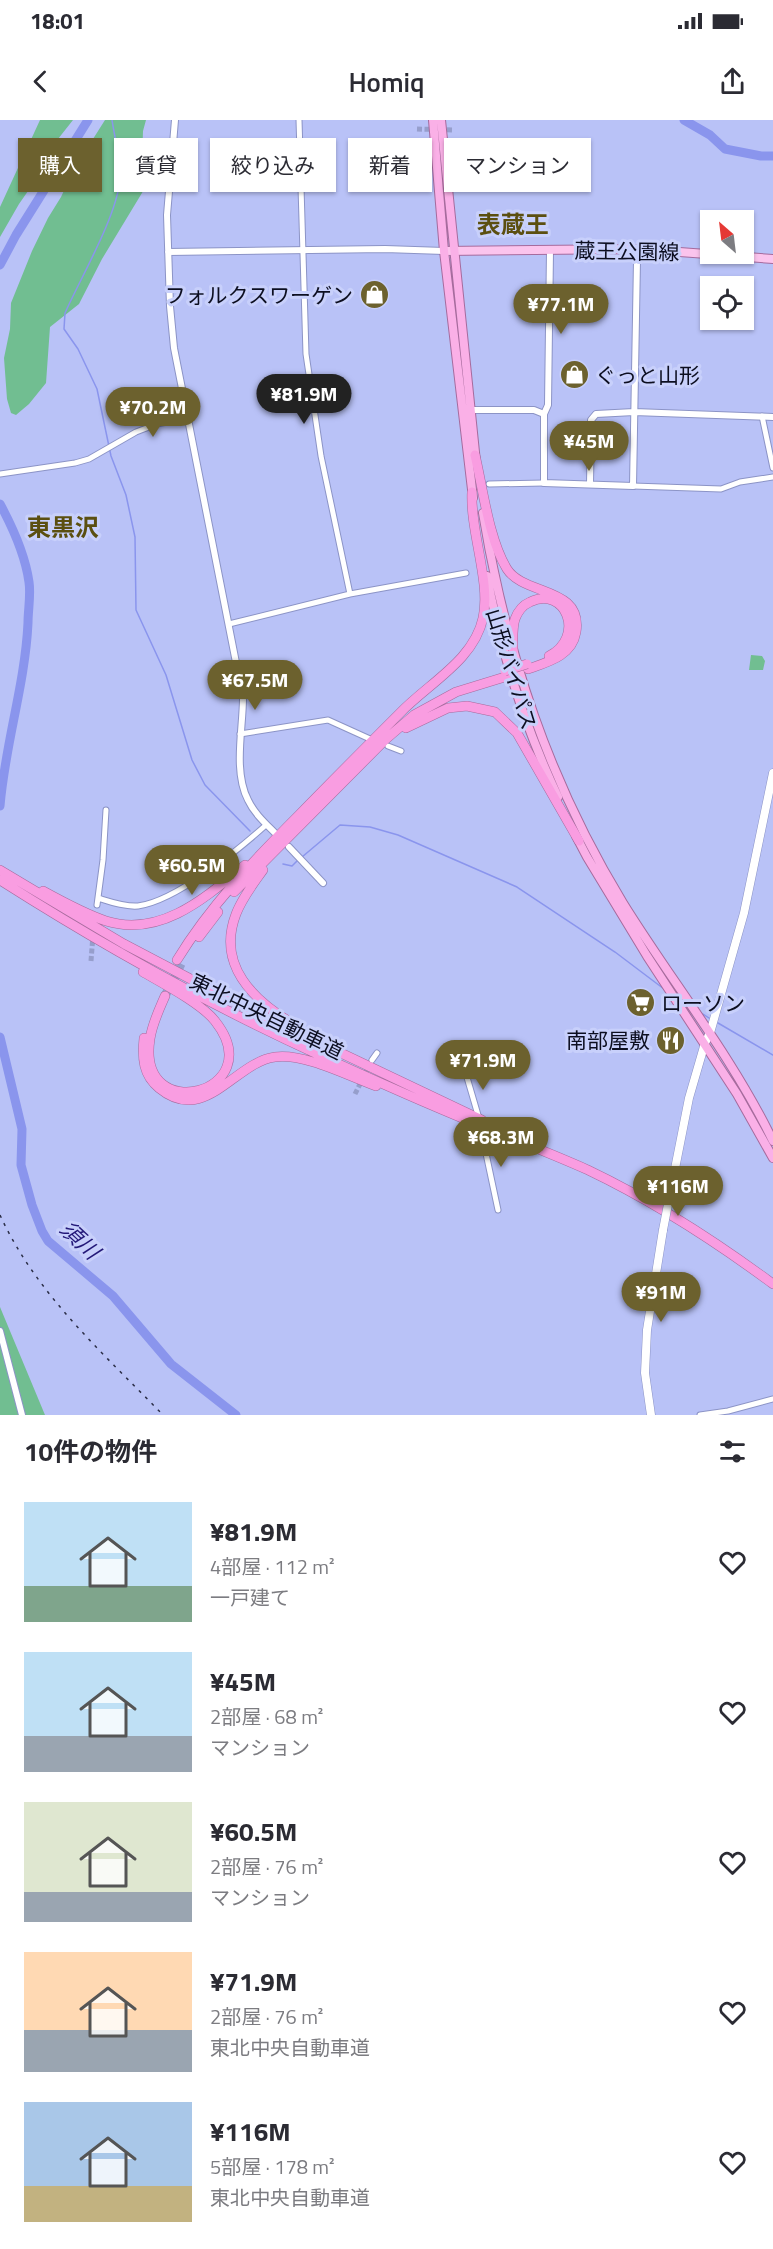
<!DOCTYPE html>
<html lang="ja">
<head>
<meta charset="utf-8">
<style>
  :root { --surface:#fff; --page:#f7f7f7; --text:#2b2b33; --muted:#7c7c81; --accent:#6c612e }
  body { margin:0; font-family:"Titillium Web","Noto Sans JP",sans-serif; background:var(--page); color:var(--text); height:100vh; display:flex; flex-direction:column; font-size:22px; white-space:nowrap }
  * { box-sizing:border-box; margin:0 }
  p { font-size:20px; color:var(--muted) }
  .icon { flex:none; width:33px; height:33px; fill:none; stroke:currentColor; stroke-width:2; stroke-linecap:round; stroke-linejoin:round }
  .map { position:relative; height:1295px; overflow:hidden }
  .panel { display:flex; flex-direction:column; background:var(--surface); flex:1 }
  .panel>* { flex:none }
  .top-card { position:absolute; left:18px; top:18px; width:738px; height:54px; display:flex; gap:12px }
  .needle { width:39px; rotate:332deg }
  .buttons { position:absolute; left:700px; top:90px; display:grid; gap:12px }
  .buttons a { display:grid; place-items:center; width:54px; height:54px; border-radius:0px; background:var(--surface); box-shadow:0 2px 4px #0004; font-size:30px }
  .price { position:absolute; translate:-50% -51px; padding:0 14px; border-radius:21px; background:var(--accent); color:#fff; font-size:20px; line-height:39px; filter:drop-shadow(0 2px 3px #0008) }
  .price::after { content:''; position:absolute; left:50%; top:36px; width:18px; height:14px; margin-left:-9px; background:inherit; clip-path:polygon(0 0,100% 0,50% 100%) }
  .price.active { background:#222; color:#fff }
  ul { padding:0; list-style:none }
  li { display:flex; align-items:center; gap:18px; height:150px; padding:0 24px }
  li span { display:grid; place-items:center; flex:none; width:168px; height:120px; border-radius:0px; color:#555 }
  li>.icon { margin-inline-start:auto }
  span .icon { width:72px; height:72px; fill:#fffc; stroke-width:1 }
  li b { font-size:26px }
  h2 { display:flex; justify-content:space-between; align-items:center; height:72px; padding:0 24px; font-size:26px }
  .chip { padding:0 21px; border-radius:0px; background:var(--surface); box-shadow:0 2px 4px #0004; font-size:21px; line-height:54px }
  .chip.active { background:var(--accent); color:#fff }
  .status { display:flex; justify-content:space-between; align-items:center; height:42px; padding:0 30px; background:var(--surface); direction:ltr }
  .status svg { height:16px; fill:currentColor }
  header { display:flex; justify-content:space-between; align-items:center; height:78px; padding:0 24px; background:var(--surface); font-size:27px; font-weight:600 }
  .map>svg:first-child { display:block }
  .green { fill:#71be91 }
  .lines { fill:none; stroke-linecap:round; stroke-linejoin:round }
  .stream { stroke:#8a95ed; stroke-width:1.5 }
  .river { stroke:#8a95ed; stroke-width:9 }
  .minor-tunnel { stroke:#969ecc; stroke-width:5; stroke-dasharray:5 2.5; stroke-linecap:butt }
  .motorway-tunnel { stroke:#969ecc; stroke-width:9; stroke-dasharray:9 4.5; stroke-linecap:butt }
  .minor-casing { stroke:#8c94c6; stroke-width:7 }
  .tertiary-casing { stroke:#8c94c6; stroke-width:8 }
  .secondary-casing { stroke:#8c94c6; stroke-width:9 }
  .primary-casing { stroke:#a66b9d; stroke-width:10 }
  .trunk-casing { stroke:#a66b9d; stroke-width:10 }
  .motorway-casing { stroke:#a66b9d; stroke-width:10 }
  .minor { stroke:#fff; stroke-width:5 }
  .tertiary { stroke:#fff; stroke-width:6 }
  .secondary { stroke:#fff; stroke-width:8 }
  .primary { stroke:#fbc4ed; stroke-width:8 }
  .trunk { stroke:#fab0e7; stroke-width:8 }
  .motorway { stroke:#f99de1; stroke-width:9 }
  .rail { stroke:#2b2e47; stroke-width:1.5; stroke-dasharray:3 6; stroke-linecap:butt }
  .secondary-bridge-casing { stroke:#8c94c6; stroke-width:9; stroke-linecap:butt }
  .motorway-bridge-casing { stroke:#a66b9d; stroke-width:10; stroke-linecap:butt }
  .secondary-bridge { stroke:#fff; stroke-width:8 }
  .motorway-bridge { stroke:#f99de1; stroke-width:9 }
  .labels { text-anchor:middle; dominant-baseline:central; stroke-width:6; stroke-linejoin:round; paint-order:stroke }
  .street-label { font-size:21px; fill:#0c0e20; stroke:#c8d0fb }
  .poi-label { font-size:21px; fill:#0c0e20; stroke:#c8d0fb; text-anchor:end }
  .water-label { font-size:22px; font-style:italic; fill:#231878; stroke:#c8d0fb }
  .quarter-label { font-size:24px; font-weight:bold; fill:#5b4f10; stroke:#c8d0fb }
</style>
</head>
<body>
<div class="status"><b>18:01</b><svg viewBox="0 0 49 12"><path d="M0 12V9h3v3zM5 12V6h3v6zM10 12V3h3v9zM15 12V0h3v12zM26 1h20v11H26zM47 4h2v5h-2z"/></svg></div>
<header><svg class="icon" aria-label="back" viewBox="0 0 24 24"><path d="M15 5l-7 7 7 7"/></svg>Homiq<svg class="icon" aria-label="share" viewBox="0 0 24 24"><path d="M12 15V3M7 8l5-5 5 5M5 13v7h14v-7"/></svg></header>
<div class="map">
<svg width="773" height="1295" viewBox="0 0 773 1295">
  <rect width="100%" height="100%" fill="#b9c2f7"/>
  <path class="green" d="M40,0H73L58,19L49,41L19,84L0,117V87Z
    M105,0H146L143,11L142,41L145,68L102,139L79,184L50,207L46,263L29,284L16,295L11,293L7,279L4,238L10,209L11,183L32,131L48,98L61,77L74,49Z
    M751,535L762,536L765,541L763,550H749Z
    M0,1187L45,1295H0Z"/>
  <g class="lines">
    <path class="stream" d="M112,0C115,20 121,40 120,60C116,98 81,157 65,193L64,209L78,229L97,269L111,336L126,375L135,417L136,490L166,555L192,640L205,665L250,711
      M302,737L340,705L370,707L398,715L517,767L615,832L664,869
      M283,744L292,746L298,740
      M703,894L709,898
      M718,903L773,935"/>
    <path class="river" d="M684,0L710,15L725,29L761,36H773
      M0,145L16,115L88,0
      M0,384C13,408 25,434 29,462C31,475 28,490 28,503C25,565 5,624 0,686
      M0,917L22,1009L21,1045L32,1085L42,1111L48,1121L113,1176L171,1244L236,1295"/>
    <path class="minor-tunnel" d="M417,9L452,10
      M91,841L93,815
      M355,974L370,944"/>
    <path class="motorway-tunnel" d="M165,876L182,842"/>
    <defs>
      <path id="minor" d="M299,0L306,234L321,336L350,474
        M762,296L773,348
        M0,354L75,343L89,339L136,312L157,304L188,298
        M489,364L544,363
        M633,366L721,369L740,362L773,357
        M229,504L350,474L466,453
        M240,614L328,600L370,619
        M388,626L401,631
        M98,778C111,782 125,787 138,786C176,781 238,730 266,705
        M97,785L103,740L106,690
        M372,940L377,933
        M466,954L478,995
        M481,1010L498,1090
        M700,1295L728,1291L773,1279"/>
      <path id="tertiary" d="M175,0L167,95L170,186L174,228L243,578C243,609 233,651 248,680C254,693 265,703 275,713
        M168,132L385,129L444,131
        M470,290H534L544,294V363L633,366L637,140L639,129
        M544,294L548,285L550,131
        M590,364L591,300L596,294L634,292L773,297
        M289,727L323,763
        M0,1211L22,1295"/>
      <path id="secondary" d="M669,1079L689,978L705,923L710,913L744,793L773,653
        M651,1295L645,1253L647,1210L663,1110"/>
      <path id="primary" d="M444,131L639,129L773,139"/>
      <path id="trunk" d="M433,0L444,131L473,378
        M441,0L476,342
        M483,393C506,533 549,662 623,783C672,862 732,936 773,1021
        M487,456C501,532 525,607 558,677
        M576,716L587,737L647,836L737,974L773,1038"/>
      <path id="motorway" d="M475,335C483,369 489,420 507,449C524,476 583,466 576,512C572,536 548,542 528,549
        M513,531C513,521 512,508 515,499C518,491 523,485 530,482C566,465 586,517 549,536
        M406,608L448,588L467,586L495,592L517,613L579,721
        M0,750L124,824L240,885L482,1000
        M263,750C253,764 242,778 236,794C216,846 254,881 295,905
        M0,760C102,825 208,884 317,934C371,959 425,983 479,1005C516,1020 552,1034 588,1050C653,1081 715,1121 773,1164
        M43,771C63,782 85,794 106,801C161,818 206,777 245,745
        M234,772L386,619L414,595L456,572L508,556
        M199,817L218,792
        M177,840C210,786 254,740 299,695C333,660 367,626 401,592C429,563 474,540 483,498C491,462 470,412 472,372
        M143,852C162,863 202,884 215,901C272,973 136,1008 150,919C152,904 159,890 165,876
        M144,918C142,938 143,955 159,968C205,1006 235,942 275,937C305,933 348,956 376,966"/>
    </defs>
    <use href="#minor" class="minor-casing"/>
    <use href="#tertiary" class="tertiary-casing"/>
    <use href="#secondary" class="secondary-casing"/>
    <use href="#primary" class="primary-casing"/>
    <use href="#trunk" class="trunk-casing"/>
    <use href="#motorway" class="motorway-casing"/>
    <use href="#minor" class="minor"/>
    <use href="#tertiary" class="tertiary"/>
    <use href="#secondary" class="secondary"/>
    <use href="#primary" class="primary"/>
    <use href="#trunk" class="trunk"/>
    <use href="#motorway" class="motorway"/>
    <path class="rail" d="M0,1095C36,1174 103,1233 163,1295"/>
    <defs>
      <path id="secondary-bridge" d="M663,1110L669,1079"/>
      <path id="motorway-bridge" d="M505,551L527,544"/>
    </defs>
    <use href="#secondary-bridge" class="secondary-bridge-casing"/>
    <use href="#motorway-bridge" class="motorway-bridge-casing"/>
    <use href="#secondary-bridge" class="secondary-bridge"/>
    <use href="#motorway-bridge" class="motorway-bridge"/>
  </g>
  <defs>
    <symbol id="shop-disc" viewBox="-11 -11 22 22"><circle r="9.5" fill="#6c612e" stroke="#c8d0fb"/><path d="M-5-2.5h2.3a2.7 3.5 0 0 1 5.4 0H5L5.5 6h-11ZM-1.5-2.5h3a1.5 2.3 0 0 0-3 0Z" fill="#fff"/></symbol>
    <symbol id="supermarket-disc" viewBox="-11 -11 22 22"><circle r="9.5" fill="#6c612e" stroke="#c8d0fb"/><path d="M-6-5.5h2.5l.6 2H6L4.5 2H-2.5L-4.4-4H-6ZM-1.5 3.2a1.3 1.3 0 1 0 .1 0ZM3 3.2a1.3 1.3 0 1 0 .1 0Z" fill="#fff"/></symbol>
    <symbol id="restaurant-disc" viewBox="-11 -11 22 22"><circle r="9.5" fill="#6c612e" stroke="#c8d0fb"/><path d="M-5-6h1v4h1v-4h1v4h1v-4h1v5L-1.5 .5V6h-2V.5L-5-1ZM5-6V6H3V1.5H1.5Q1.5-4 5-6Z" fill="#fff"/></symbol>
  </defs>
  <g fill-rule="evenodd">
    <use href="#shop-disc" x="358" y="158" width="33" height="33"/>
    <use href="#shop-disc" x="558" y="238" width="33" height="33"/>
    <use href="#supermarket-disc" x="624" y="866" width="33" height="33"/>
    <use href="#restaurant-disc" x="654" y="904" width="33" height="33"/>
  </g>
  <g class="labels">
    <g class="street-label">
      <text transform="translate(627 131) rotate(1)">蔵王公園線</text>
      <text transform="translate(512 549) rotate(73)">山形バイパス</text>
      <text transform="translate(267 896) rotate(26)">東北中央自動車道</text>
    </g>
    <g class="poi-label">
      <text x="353" y="175">フォルクスワーゲン</text>
      <text x="595" y="255" text-anchor="start">ぐっと山形</text>
      <text x="661" y="883" text-anchor="start">ローソン</text>
      <text x="650" y="920">南部屋敷</text>
    </g>
    <g class="water-label">
      <text transform="translate(80 1120) rotate(43)">須川</text>
    </g>
    <g class="quarter-label">
      <text x="513" y="104">表蔵王</text>
      <text x="63" y="407">東黒沢</text>
    </g>
  </g>
</svg>
<div class="buttons">
<a><svg class="needle" viewBox="-14 -14 28 28"><path d="M0-13l5 13h-10z" fill="#e53935"/><path d="M0 13l5-13h-10z" fill="#7c7c81"/></svg></a>
<a><svg class="icon" aria-label="locate" viewBox="0 0 24 24"><circle cx="12" cy="12" r="6"/><path d="M12 2v4M12 18v4M2 12h4M18 12h4"/></svg></a>
</div>
<b class="price" style="left:561px;top:215px">¥77.1M</b>
<b class="price active" style="left:304px;top:305px">¥81.9M</b>
<b class="price" style="left:153px;top:318px">¥70.2M</b>
<b class="price" style="left:589px;top:352px">¥45M</b>
<b class="price" style="left:255px;top:591px">¥67.5M</b>
<b class="price" style="left:192px;top:776px">¥60.5M</b>
<b class="price" style="left:483px;top:971px">¥71.9M</b>
<b class="price" style="left:501px;top:1048px">¥68.3M</b>
<b class="price" style="left:678px;top:1097px">¥116M</b>
<b class="price" style="left:661px;top:1203px">¥91M</b>
<div class="top-card">
<a class="chip active">購入</a>
<a class="chip">賃貸</a>
<a class="chip">絞り込み</a>
<a class="chip">新着</a>
<a class="chip">マンション</a>
</div>
</div>
<section class="panel">
<h2>10件の物件<svg class="icon" aria-label="filters" viewBox="0 0 24 24"><path d="M4 7h16M4 17h16"/><circle cx="9" cy="7" r="2"/><circle cx="15" cy="17" r="2"/></svg></h2>
<ul>
<li><span style="background:linear-gradient(#bfe0f5 70%,#7fa58c 0)"><svg class="icon" aria-label="home" viewBox="0 0 24 24"><path d="M3 11l9-7 9 7M6 9v11h12V9"/></svg></span><div><b>¥81.9M</b><p>4部屋 · 112 m²</p><p>一戸建て</p></div><svg class="icon" aria-label="heart" viewBox="0 0 24 24"><path d="M12 20l-8-8c-3-5 5-10 8-4 3-6 11-1 8 4z"/></svg></li>
<li><span style="background:linear-gradient(#bfe0f5 70%,#9aa5b1 0)"><svg class="icon" aria-label="home" viewBox="0 0 24 24"><path d="M3 11l9-7 9 7M6 9v11h12V9"/></svg></span><div><b>¥45M</b><p>2部屋 · 68 m²</p><p>マンション</p></div><svg class="icon" aria-label="heart" viewBox="0 0 24 24"><path d="M12 20l-8-8c-3-5 5-10 8-4 3-6 11-1 8 4z"/></svg></li>
<li><span style="background:linear-gradient(#dfe7d0 75%,#9aa5b1 0)"><svg class="icon" aria-label="home" viewBox="0 0 24 24"><path d="M3 11l9-7 9 7M6 9v11h12V9"/></svg></span><div><b>¥60.5M</b><p>2部屋 · 76 m²</p><p>マンション</p></div><svg class="icon" aria-label="heart" viewBox="0 0 24 24"><path d="M12 20l-8-8c-3-5 5-10 8-4 3-6 11-1 8 4z"/></svg></li>
<li><span style="background:linear-gradient(#ffd9b3 65%,#9aa5b1 0)"><svg class="icon" aria-label="home" viewBox="0 0 24 24"><path d="M3 11l9-7 9 7M6 9v11h12V9"/></svg></span><div><b>¥71.9M</b><p>2部屋 · 76 m²</p><p>東北中央自動車道</p></div><svg class="icon" aria-label="heart" viewBox="0 0 24 24"><path d="M12 20l-8-8c-3-5 5-10 8-4 3-6 11-1 8 4z"/></svg></li>
<li><span style="background:linear-gradient(#a9c7e8 70%,#c2b280 0)"><svg class="icon" aria-label="home" viewBox="0 0 24 24"><path d="M3 11l9-7 9 7M6 9v11h12V9"/></svg></span><div><b>¥116M</b><p>5部屋 · 178 m²</p><p>東北中央自動車道</p></div><svg class="icon" aria-label="heart" viewBox="0 0 24 24"><path d="M12 20l-8-8c-3-5 5-10 8-4 3-6 11-1 8 4z"/></svg></li>
</ul>
</section>
</body>
</html>
